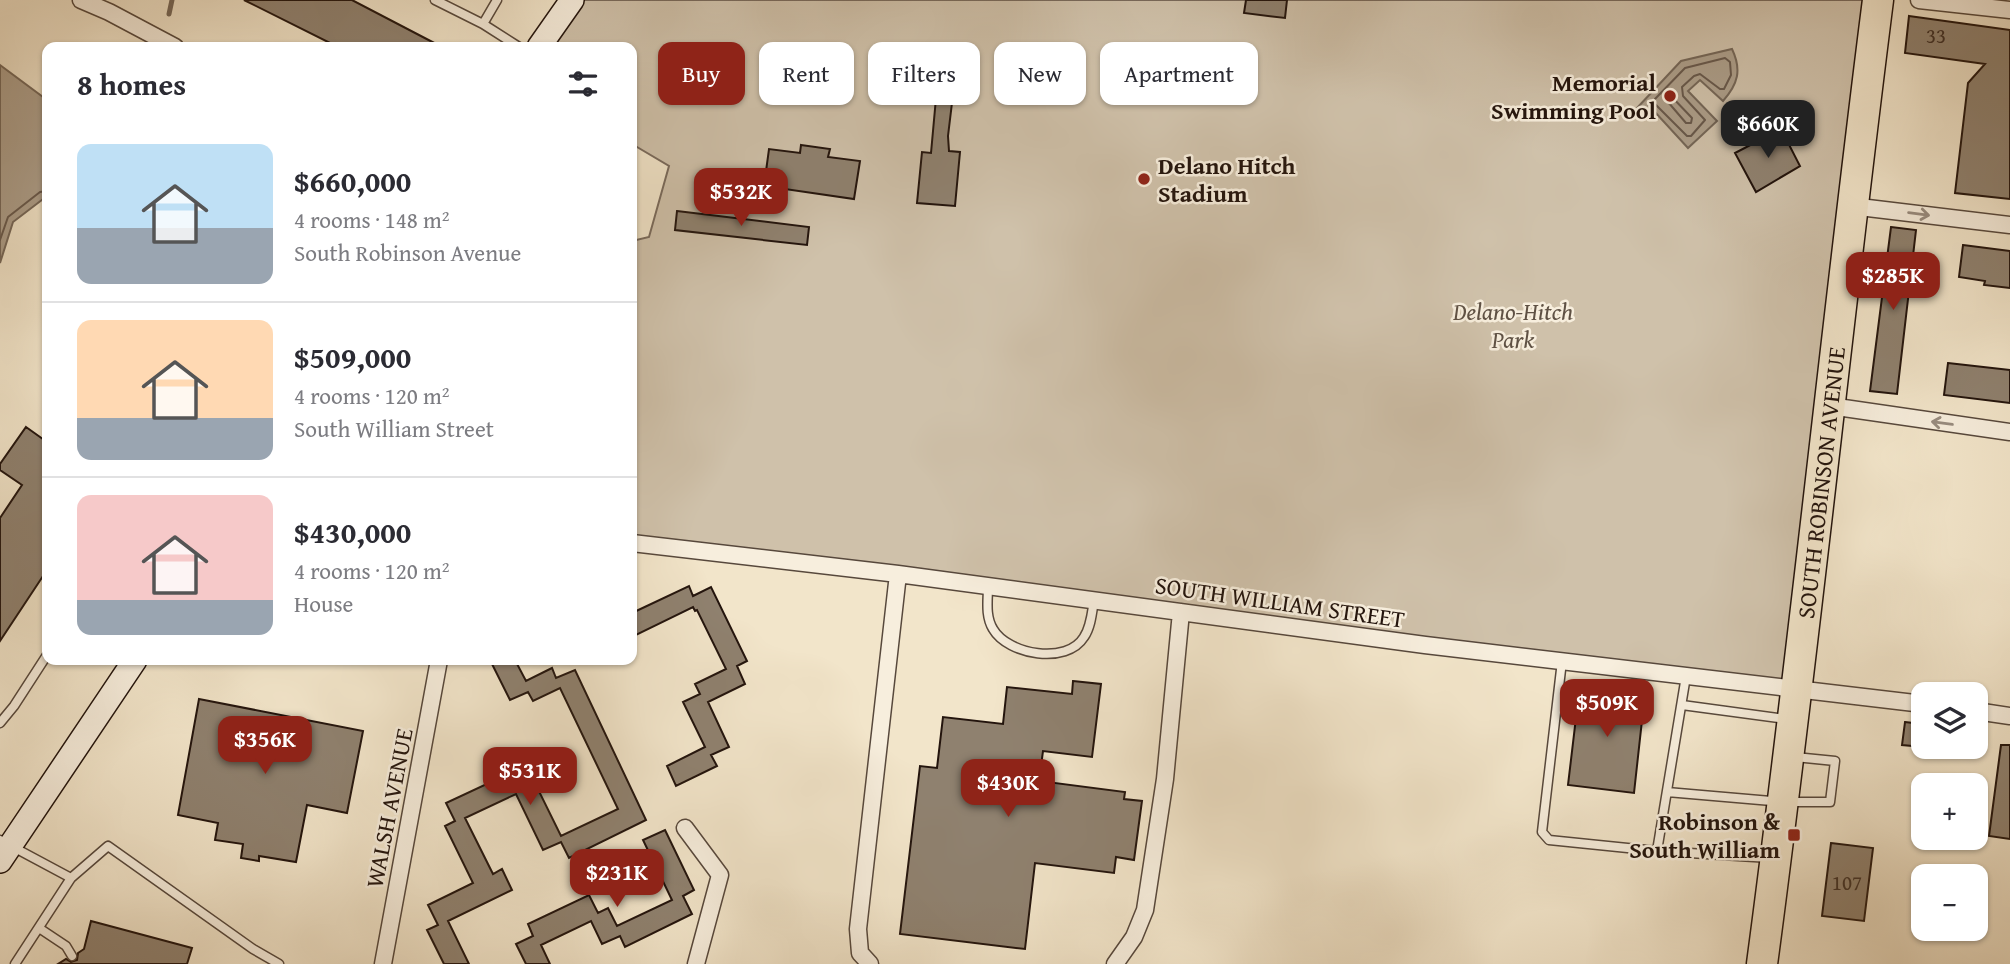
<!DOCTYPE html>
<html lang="en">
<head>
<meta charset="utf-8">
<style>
  :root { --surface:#fff; --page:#f7f7f7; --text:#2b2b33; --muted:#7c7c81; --line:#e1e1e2; --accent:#8f2418 }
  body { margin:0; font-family:"Gentium Book Plus",serif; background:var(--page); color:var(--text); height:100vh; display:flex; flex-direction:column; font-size:26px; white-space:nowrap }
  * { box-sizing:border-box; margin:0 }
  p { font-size:23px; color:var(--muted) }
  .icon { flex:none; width:38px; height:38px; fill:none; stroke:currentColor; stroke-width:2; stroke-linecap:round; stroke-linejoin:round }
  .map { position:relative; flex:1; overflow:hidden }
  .details { position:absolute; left:42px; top:42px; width:595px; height:623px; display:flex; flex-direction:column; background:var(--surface); border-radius:14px; box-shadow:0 2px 5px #0004 }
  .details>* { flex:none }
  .guide { position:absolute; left:658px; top:42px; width:665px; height:63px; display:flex; gap:14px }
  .controls { position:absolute; left:1911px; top:682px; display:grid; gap:14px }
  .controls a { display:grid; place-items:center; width:77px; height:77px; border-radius:14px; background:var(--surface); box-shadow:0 2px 5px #0004; font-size:35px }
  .price { position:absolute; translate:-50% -60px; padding:0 16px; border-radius:14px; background:var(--accent); color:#fff; font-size:23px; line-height:46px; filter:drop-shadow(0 2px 4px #0008) }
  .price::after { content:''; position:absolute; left:50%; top:42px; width:21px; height:16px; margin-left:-10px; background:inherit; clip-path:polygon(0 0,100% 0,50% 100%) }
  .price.selected { background:#222; color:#fff }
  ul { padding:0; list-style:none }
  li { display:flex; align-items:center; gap:21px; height:175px; padding:0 35px }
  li+li { border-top:2px solid var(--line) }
  li span { display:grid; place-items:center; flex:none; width:196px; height:140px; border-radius:14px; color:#555 }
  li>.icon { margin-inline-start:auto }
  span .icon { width:84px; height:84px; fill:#fffc; stroke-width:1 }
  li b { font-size:30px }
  h2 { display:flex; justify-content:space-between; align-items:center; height:84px; padding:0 35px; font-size:30px }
  .tag { padding:0 24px; border-radius:14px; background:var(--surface); box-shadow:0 2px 5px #0004; font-size:24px; line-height:63px }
  .tag.selected { background:var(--accent); color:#fff }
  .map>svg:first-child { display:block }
  .green { fill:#cfc1aa; stroke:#796a5c; stroke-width:2 }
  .water { fill:#ac9e8a; stroke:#756758; stroke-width:2 }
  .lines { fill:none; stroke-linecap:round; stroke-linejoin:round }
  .shore { stroke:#68594c; stroke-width:2 }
  .stream { stroke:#756758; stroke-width:5 }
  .building { fill:#8f816f; stroke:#23140d; stroke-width:2 }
  .lane-casing { stroke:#57483c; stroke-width:11 }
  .street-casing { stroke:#57483c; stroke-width:19 }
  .secondary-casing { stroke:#23140d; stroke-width:26 }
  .highway-casing { stroke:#23140d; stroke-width:33 }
  .lane { stroke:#f7eedd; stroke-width:8 }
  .street { stroke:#f7eedd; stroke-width:16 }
  .secondary { stroke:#f7eedd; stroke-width:23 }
  .highway { stroke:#f2e5ca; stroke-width:30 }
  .oneway { stroke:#988c7f }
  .poi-dot { fill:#8f2418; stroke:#f7eedd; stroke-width:2.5 }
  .labels { text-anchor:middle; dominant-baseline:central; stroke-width:5; stroke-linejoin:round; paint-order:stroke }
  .number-label { font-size:21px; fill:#3e2f26 }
  .poi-label { font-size:24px; font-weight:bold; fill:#23140d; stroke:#f7eedd; text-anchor:end }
  .park-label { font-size:24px; font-style:italic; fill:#5f5144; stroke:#f7eedd }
  .street-label { font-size:24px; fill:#23140d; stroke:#f7eedd }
</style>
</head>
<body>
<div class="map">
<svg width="2010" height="964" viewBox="0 0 2010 964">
  <rect width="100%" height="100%" fill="#f2e5ca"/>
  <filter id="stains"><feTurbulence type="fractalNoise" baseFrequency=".00286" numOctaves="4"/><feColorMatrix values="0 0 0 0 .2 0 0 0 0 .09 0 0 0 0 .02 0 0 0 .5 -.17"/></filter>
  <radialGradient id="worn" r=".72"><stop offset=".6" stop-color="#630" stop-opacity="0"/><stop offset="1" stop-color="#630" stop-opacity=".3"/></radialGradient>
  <path class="green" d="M573,0H1878L1798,688L632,543V241L649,237L669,166L632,144V47H540Z"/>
  <path class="water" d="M1732,49C1742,70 1738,84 1723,101L1700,80L1688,91L1717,121L1688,148L1654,111L1648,117L1637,108L1681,61Z
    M0,65L47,100V196L13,222L0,263Z"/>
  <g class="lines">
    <path class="shore" d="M1725,58L1730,62L1731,75L1724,89H1720L1700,74L1694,76L1682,87L1683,96L1705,120L1691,136H1687L1655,104L1654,100L1685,68Z
      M1671,96L1692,118L1691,123H1686L1668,102L1667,99Z
      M0,240L8,217L40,192L47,191"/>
    <path class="stream" d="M169,14L172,0"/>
  </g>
  <path class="building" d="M244,0H352L442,47H338Z
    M1246,0H1287L1285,18L1244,13Z
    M1909,16L2010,30V199L1955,193L1968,83L1985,64L1905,53Z
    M938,76L955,78L948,136L949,151L960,152L955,206L917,203L922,152L931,153Z
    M1781,129L1800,166L1756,192L1735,153Z
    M801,145L830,149L828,157L860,161L854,199L764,186L769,149L800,153Z
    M677,211L809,227L807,245L675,230Z
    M1891,227L1916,230L1897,394L1870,391Z
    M1963,245L2010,251V288L1984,285L1985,281L1959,277Z
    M1948,363L2010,370V403L1944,395Z
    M26,427L47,442V570L0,641V518L22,485L0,470V464Z
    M689,586L693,596L711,587L747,661L737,666L745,684L708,702L729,747L711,755L717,766L676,786L667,766L705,747L683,702L700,694L695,684L726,669L697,610L695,611L693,607L636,635L632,626V613Z
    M490,660H515L526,681L552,668L556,678L575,670L646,820L569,858L561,842L543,850L516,794L465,818L493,874L502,869L512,890L448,921L469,964H444L427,930L438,925L428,905L473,883L445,826L455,821L446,803L508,774L513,783L531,775L561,836L618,809L560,688L533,701L528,692L510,700Z
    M1073,681L1101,684L1092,757L1043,751L1039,781L1125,792L1124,799L1142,801L1134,860L1116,857L1114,873L1035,863L1025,949L900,934L920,766L937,768L943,717L1003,724L1007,687L1072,694Z
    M1580,684L1645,693L1634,793L1568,785Z
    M199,699L363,731L347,813L307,805L296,862L259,856V861L241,858L243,844L215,840L218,823L178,815Z
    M1905,722L1921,724V727H1923V747L1902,745Z
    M2001,745H2010V839L1989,836Z
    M665,830L694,890L683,896L692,914L625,947L620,936L602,944L591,921L541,945L550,964H526L516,944L533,936L528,924L589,895L598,913L608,908L617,926L672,900L643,840Z
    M1831,843L1873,848L1864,921L1822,916Z
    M91,921L192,948L187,964H58L66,959L71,962L77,960L78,953L84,949Z"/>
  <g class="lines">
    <defs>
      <path id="lane" d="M435,0L483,24L519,47
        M483,24L497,0
        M988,586C988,600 985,616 993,629C1008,655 1067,665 1084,637C1091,627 1092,612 1094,600
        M1562,661L1542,832L1549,840L1657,851L1686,676
        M1682,705L1786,719
        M0,723L14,706L47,655
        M1667,792L1783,802H1830L1835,761L1795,757
        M0,840L71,878L108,846L253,949L279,964
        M1657,851L1770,858
        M39,928L66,946L72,956
        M15,964L71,878"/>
      <path id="street" d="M81,0L109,12L175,47
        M1919,0L2010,10
        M1851,206L2010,225
        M1830,406L2010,432
        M632,543L898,574L1425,645L1923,704
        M1976,711L2010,716
        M685,828L720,875L696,964
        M383,964L439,660
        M870,964L860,953L858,929L898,574
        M1115,964L1134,937L1145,910L1165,779L1181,612"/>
      <path id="secondary" d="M539,47L572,0
        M0,861L135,660"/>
      <g id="highway">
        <path id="s1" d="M1762,964C1805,643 1837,321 1878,0"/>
      </g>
    </defs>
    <use href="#lane" class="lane-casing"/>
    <use href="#street" class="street-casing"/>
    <use href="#secondary" class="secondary-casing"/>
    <use href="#highway" class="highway-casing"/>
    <use href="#lane" class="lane"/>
    <use href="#street" class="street"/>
    <use href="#secondary" class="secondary"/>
    <use href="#highway" class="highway"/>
  </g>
  <defs><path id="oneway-shaft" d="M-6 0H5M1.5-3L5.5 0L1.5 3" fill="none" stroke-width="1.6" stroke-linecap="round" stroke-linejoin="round" transform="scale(1.75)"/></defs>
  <g class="oneway">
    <use href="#oneway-shaft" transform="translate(1919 214) rotate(7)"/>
    <use href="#oneway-shaft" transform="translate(1942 423) rotate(-172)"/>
  </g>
  <g class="poi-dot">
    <circle cx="1670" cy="96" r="7"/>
    <circle cx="1144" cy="179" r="7"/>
    <rect x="1787" y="828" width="14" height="14" rx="3.5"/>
  </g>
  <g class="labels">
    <g class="number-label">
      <text x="1936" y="35">33</text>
      <text x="1847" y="882">107</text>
    </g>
    <g class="poi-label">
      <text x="1656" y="82">Memorial<tspan x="1656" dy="28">Swimming Pool</tspan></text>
      <text x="1158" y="165" text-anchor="start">Delano Hitch<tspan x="1158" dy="28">Stadium</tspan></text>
      <text x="1780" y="821">Robinson &amp;<tspan x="1780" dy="28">South William</tspan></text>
    </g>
    <g class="park-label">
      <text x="1513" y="311">Delano-Hitch<tspan x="1513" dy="28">Park</tspan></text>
    </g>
    <g class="street-label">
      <text stroke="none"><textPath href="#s1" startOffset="485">SOUTH ROBINSON AVENUE</textPath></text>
      <text transform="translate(1280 602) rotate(8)">SOUTH WILLIAM STREET</text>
      <text transform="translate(389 808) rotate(-79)">WALSH AVENUE</text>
    </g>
  </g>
  <rect width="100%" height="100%" filter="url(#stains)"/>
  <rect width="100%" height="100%" fill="url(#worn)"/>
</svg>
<div class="controls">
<a><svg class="icon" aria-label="layers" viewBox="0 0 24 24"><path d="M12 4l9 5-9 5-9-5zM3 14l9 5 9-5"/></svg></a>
<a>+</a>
<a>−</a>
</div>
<b class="price selected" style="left:1768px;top:160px">$660K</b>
<b class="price" style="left:741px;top:228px">$532K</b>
<b class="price" style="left:1893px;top:312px">$285K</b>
<b class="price" style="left:1607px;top:739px">$509K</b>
<b class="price" style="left:265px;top:776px">$356K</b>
<b class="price" style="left:530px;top:807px">$531K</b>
<b class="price" style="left:1008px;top:819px">$430K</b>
<b class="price" style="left:617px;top:909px">$231K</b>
<div class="guide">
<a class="tag selected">Buy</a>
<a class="tag">Rent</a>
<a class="tag">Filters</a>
<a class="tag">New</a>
<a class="tag">Apartment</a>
</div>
<section class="details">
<h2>8 homes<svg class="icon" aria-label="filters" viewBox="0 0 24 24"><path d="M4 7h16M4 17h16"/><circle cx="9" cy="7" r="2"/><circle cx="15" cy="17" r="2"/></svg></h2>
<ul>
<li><span style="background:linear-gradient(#bfe0f5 60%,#9aa5b1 0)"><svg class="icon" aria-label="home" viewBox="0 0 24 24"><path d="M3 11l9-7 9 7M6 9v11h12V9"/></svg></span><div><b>$660,000</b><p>4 rooms · 148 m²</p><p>South Robinson Avenue</p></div></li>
<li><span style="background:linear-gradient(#ffd9b3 70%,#9aa5b1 0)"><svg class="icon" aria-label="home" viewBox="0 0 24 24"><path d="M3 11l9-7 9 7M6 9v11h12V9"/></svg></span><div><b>$509,000</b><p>4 rooms · 120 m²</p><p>South William Street</p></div></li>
<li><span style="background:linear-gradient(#f6c9c9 75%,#9aa5b1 0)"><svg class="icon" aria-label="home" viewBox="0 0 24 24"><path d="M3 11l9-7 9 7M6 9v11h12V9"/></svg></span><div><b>$430,000</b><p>4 rooms · 120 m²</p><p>House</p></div></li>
</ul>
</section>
</div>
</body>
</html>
